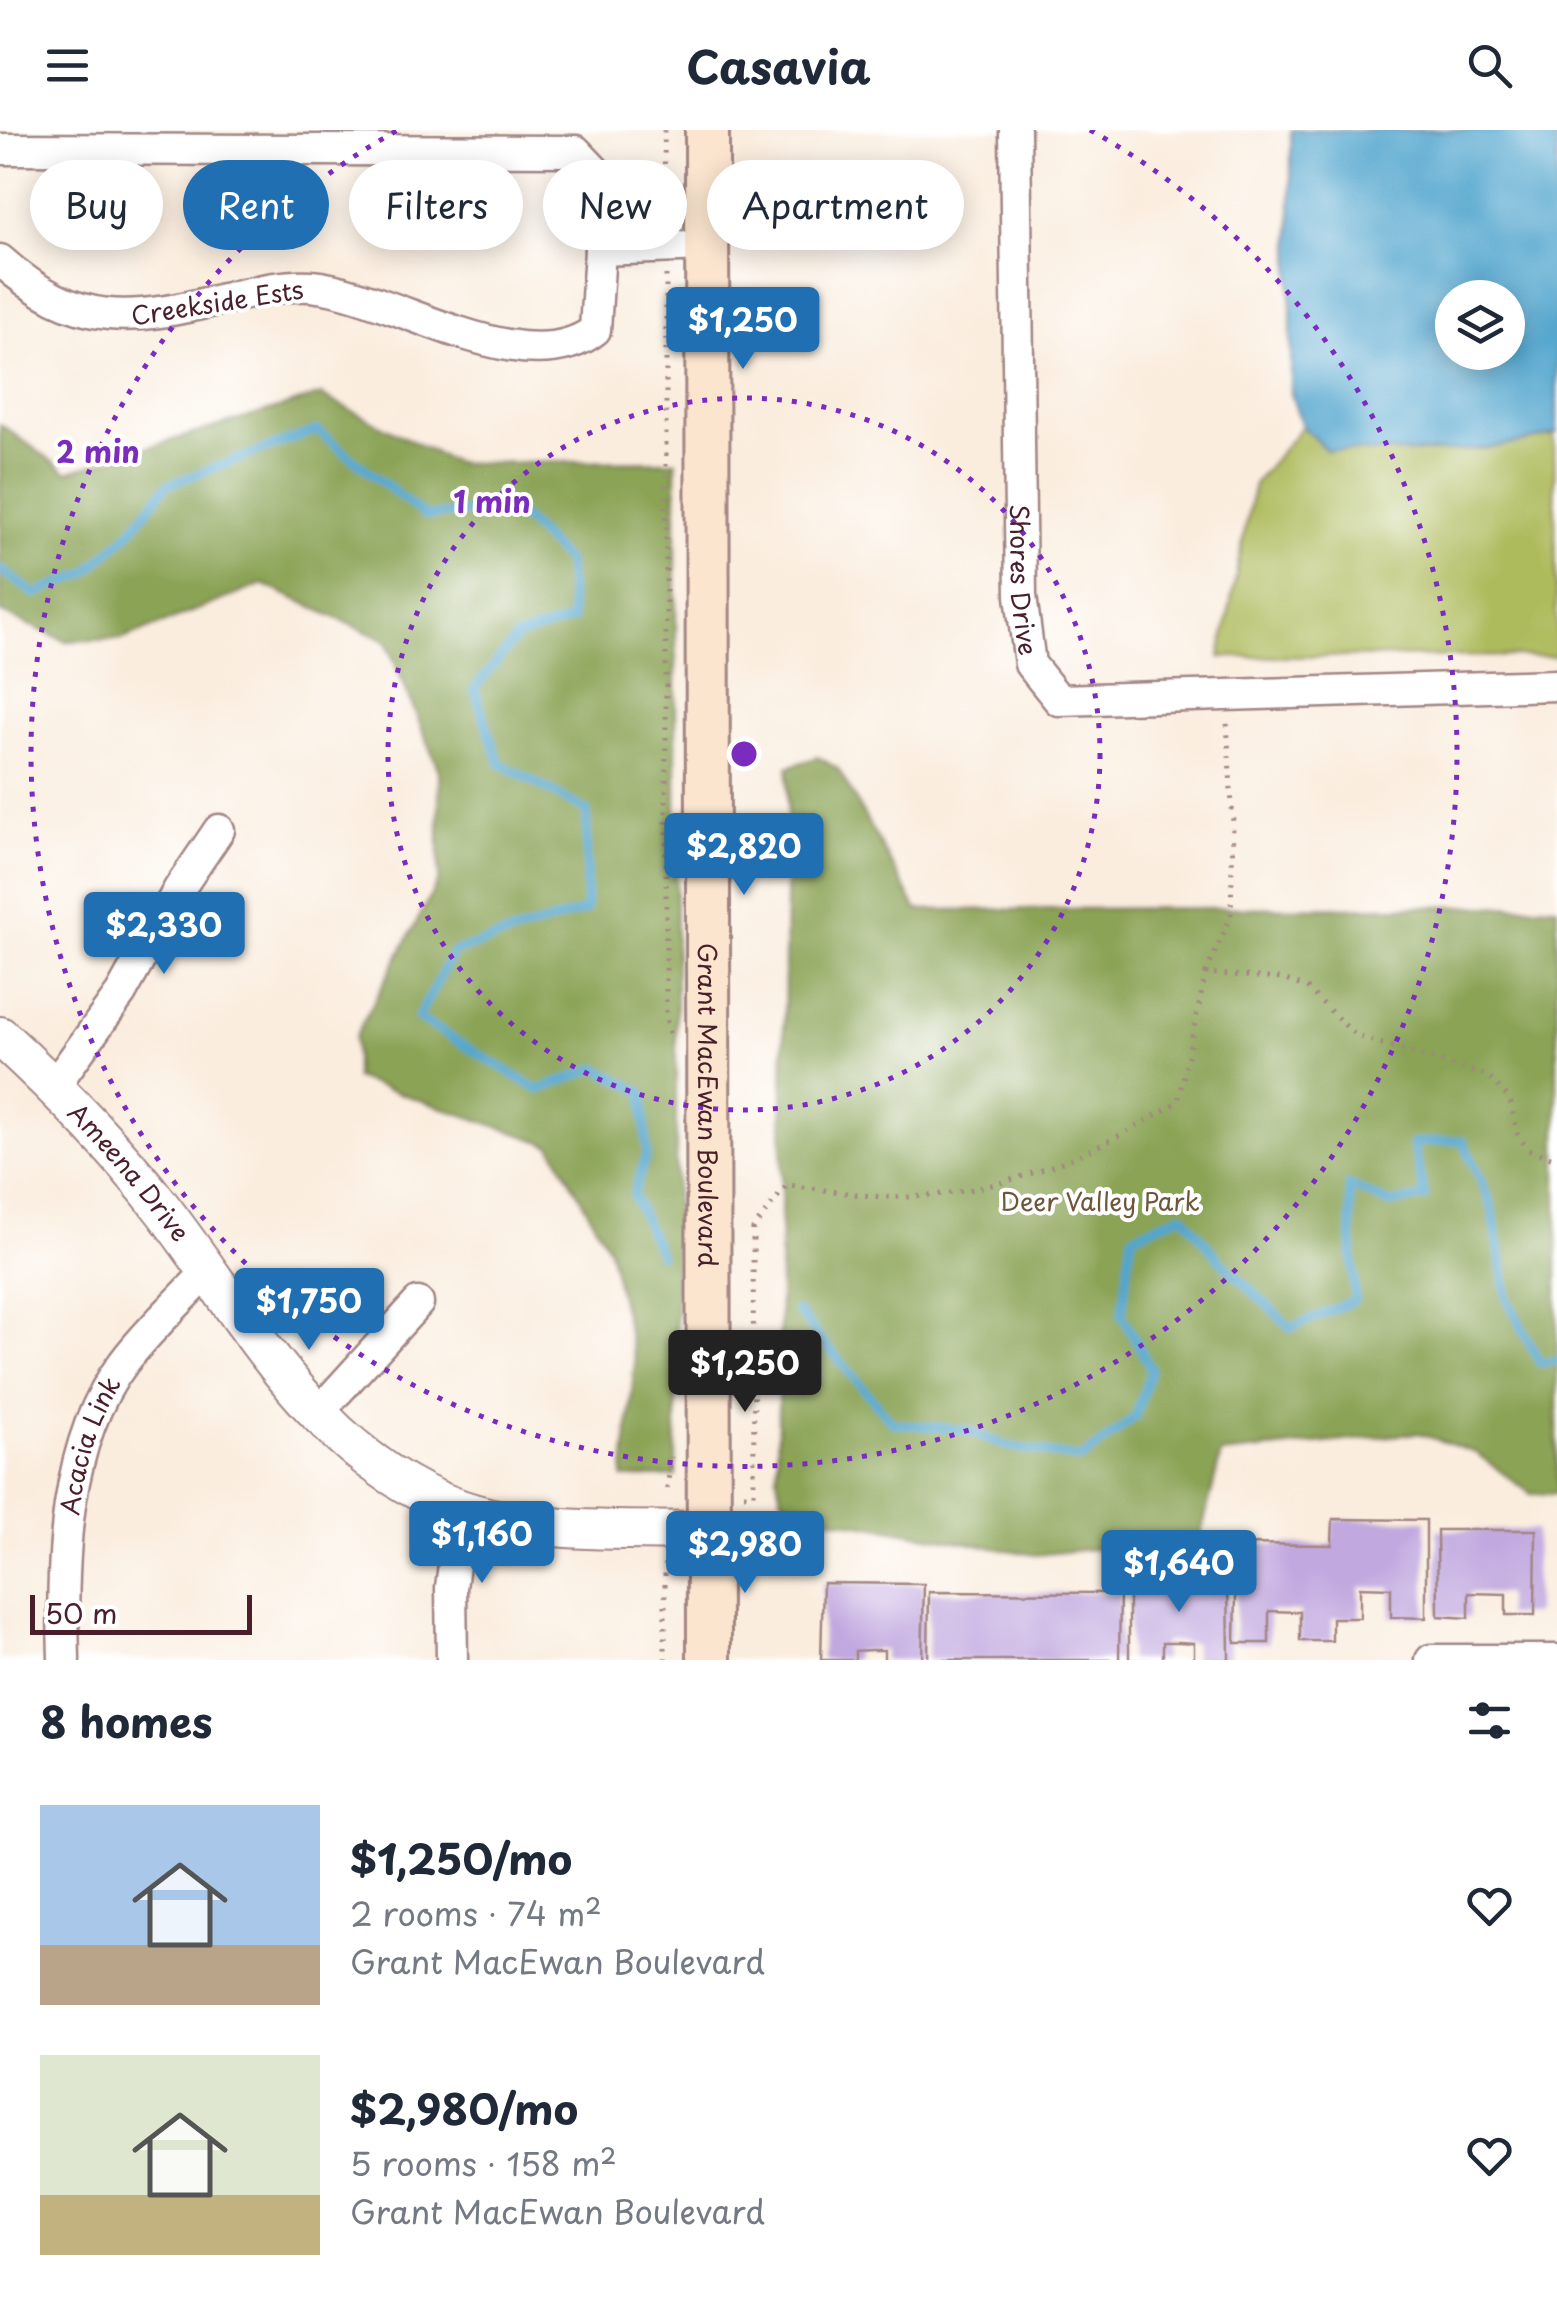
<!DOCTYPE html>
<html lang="en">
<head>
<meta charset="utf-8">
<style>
  :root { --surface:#fff; --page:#f6f6f7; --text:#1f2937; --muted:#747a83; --accent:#1f6fb2 }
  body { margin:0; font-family:"Playpen Sans",sans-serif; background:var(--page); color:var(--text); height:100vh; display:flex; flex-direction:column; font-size:38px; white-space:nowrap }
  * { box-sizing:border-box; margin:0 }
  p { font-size:32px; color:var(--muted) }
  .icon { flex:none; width:55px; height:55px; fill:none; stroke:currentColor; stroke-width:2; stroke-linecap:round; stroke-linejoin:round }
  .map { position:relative; height:1530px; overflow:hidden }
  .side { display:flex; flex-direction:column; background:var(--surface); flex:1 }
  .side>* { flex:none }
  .banner { position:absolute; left:30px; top:30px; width:1000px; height:90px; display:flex; gap:20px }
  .controls { position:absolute; left:1435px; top:150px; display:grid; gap:20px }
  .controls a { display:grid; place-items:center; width:90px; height:90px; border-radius:50%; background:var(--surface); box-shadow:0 5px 25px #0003; font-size:50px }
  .scale { position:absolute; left:30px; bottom:25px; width:222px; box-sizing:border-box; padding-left:10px; border:5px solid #4a1f2b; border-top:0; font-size:28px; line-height:35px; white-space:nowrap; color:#4a1f2b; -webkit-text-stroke:8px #fff; paint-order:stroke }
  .price { position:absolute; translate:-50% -85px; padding:0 22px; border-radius:10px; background:var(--accent); color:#fff; font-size:32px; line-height:65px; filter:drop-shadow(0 2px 5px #0008) }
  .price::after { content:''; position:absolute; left:50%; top:60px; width:30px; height:22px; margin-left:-15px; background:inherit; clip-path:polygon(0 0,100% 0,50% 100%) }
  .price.selected { background:#222; color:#fff }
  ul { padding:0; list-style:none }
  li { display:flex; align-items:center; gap:30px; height:250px; padding:0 40px }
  li span { display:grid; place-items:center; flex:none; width:280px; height:200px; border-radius:0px; color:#555 }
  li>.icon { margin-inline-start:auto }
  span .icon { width:120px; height:120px; fill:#fffc; stroke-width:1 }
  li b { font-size:42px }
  h2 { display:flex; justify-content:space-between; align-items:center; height:120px; padding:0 40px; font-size:42px }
  .pill { padding:0 35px; border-radius:45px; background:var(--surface); box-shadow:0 5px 25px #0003; font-size:35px; line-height:90px }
  .pill.selected { background:var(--accent); color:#fff }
  header { display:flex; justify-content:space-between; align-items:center; height:130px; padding:0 40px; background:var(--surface); font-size:45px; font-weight:700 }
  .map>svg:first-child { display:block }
  .green { fill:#aebb5d; stroke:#7c6d44; stroke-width:2.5 }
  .forest { fill:#8aa354; stroke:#6a6140; stroke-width:2.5 }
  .water { fill:#52a6ce; stroke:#4e627c; stroke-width:2.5; fill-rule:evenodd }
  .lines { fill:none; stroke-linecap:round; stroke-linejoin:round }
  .stream { stroke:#52a6ce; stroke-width:9 }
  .building { fill:#c1a8df }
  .minor-casing { stroke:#a28684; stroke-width:35 }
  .tertiary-casing { stroke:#a28684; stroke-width:42 }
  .secondary-casing { stroke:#a28684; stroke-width:48 }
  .path { stroke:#a28684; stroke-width:5; stroke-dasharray:2.5 8; stroke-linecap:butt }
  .minor { stroke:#fff; stroke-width:30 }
  .tertiary { stroke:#fff; stroke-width:38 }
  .secondary { stroke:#fbe5cf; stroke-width:42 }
  .ring { fill:none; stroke:#7b2cbf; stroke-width:5; stroke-dasharray:5 10 }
  .labels { text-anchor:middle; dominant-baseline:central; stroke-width:8; stroke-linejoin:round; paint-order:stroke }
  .street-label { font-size:25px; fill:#4a1f2b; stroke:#fff }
  .park-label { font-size:25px; fill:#6d563c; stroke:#fff }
  .centre { fill:#7b2cbf; stroke:#fff; stroke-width:5 }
  .ring-label { font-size:30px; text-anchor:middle; font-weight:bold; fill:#7b2cbf; stroke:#fff; stroke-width:8; stroke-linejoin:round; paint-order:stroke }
</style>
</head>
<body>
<header><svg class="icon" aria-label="menu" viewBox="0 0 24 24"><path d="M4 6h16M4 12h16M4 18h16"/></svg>Casavia<svg class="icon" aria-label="search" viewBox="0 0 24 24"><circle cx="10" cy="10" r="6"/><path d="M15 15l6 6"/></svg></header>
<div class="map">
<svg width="1557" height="1530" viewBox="0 0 1557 1530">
  <rect width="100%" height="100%" fill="#fff"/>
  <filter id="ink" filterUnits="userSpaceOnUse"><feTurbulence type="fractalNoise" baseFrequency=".01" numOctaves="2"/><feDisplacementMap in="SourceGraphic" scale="20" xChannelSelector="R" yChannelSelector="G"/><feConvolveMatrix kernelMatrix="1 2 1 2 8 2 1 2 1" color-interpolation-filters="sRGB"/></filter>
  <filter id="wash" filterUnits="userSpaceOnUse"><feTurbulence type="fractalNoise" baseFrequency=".0048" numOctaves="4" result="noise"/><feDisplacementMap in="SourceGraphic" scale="40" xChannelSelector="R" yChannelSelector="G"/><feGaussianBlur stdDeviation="2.25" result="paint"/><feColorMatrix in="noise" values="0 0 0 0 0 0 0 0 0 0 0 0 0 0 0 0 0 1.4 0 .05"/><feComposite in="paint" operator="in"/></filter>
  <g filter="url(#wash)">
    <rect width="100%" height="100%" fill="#faedde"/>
    <path class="green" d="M1302,296L1326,320L1478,318L1554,305L1557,526L1220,527L1254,354Z"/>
    <path class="forest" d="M321,265L456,333L676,331V1346L623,1348L635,1232L609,1119L551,1015L355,948V907L439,750V641L386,511L263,454L123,509L65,511L0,482V294L67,342Z
      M818,627L838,639L917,780L1557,776V1364H1531L1476,1323L1418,1303L1221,1324L1200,1407L1036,1425L797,1383L781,1366L777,1347L788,637Z"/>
    <path class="water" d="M1291,0H1557V303C1484,327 1402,323 1326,320L1302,296L1291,264ZM1452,168H1508V222H1452Z"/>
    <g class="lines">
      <path class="stream" d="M0,439L35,464L86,443L130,402L167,355L317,300L425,386L513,378L567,432L572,490L517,507L474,559L500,633L587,681L586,780L453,822L418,888L539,960L597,938L643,962L647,1023L633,1065L660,1125
        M797,1181L893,1293L966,1300L1007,1316L1081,1329L1135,1287L1151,1239L1122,1185L1132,1106L1183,1084L1218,1128L1291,1198L1355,1170L1349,1055L1390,1074L1425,1067L1413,1013L1463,1010L1492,1077L1508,1170L1540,1233L1557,1231"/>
    </g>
    <g id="blocks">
      <path class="building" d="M1333,1389L1426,1390V1488L1391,1487V1458L1360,1457V1488H1332V1511H1300V1482L1269,1481V1513H1235L1237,1414L1332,1415Z
        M1437,1400H1536L1535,1485H1506V1464L1469,1463V1488L1438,1486Z
        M1228,1445L1229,1530H1194V1513L1179,1512H1163V1530H1129V1446Z
        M823,1453L924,1454L922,1530H884V1520H871L855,1521V1530H821Z
        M929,1462L1120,1463L1119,1530H928Z"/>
    </g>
  </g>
  <g filter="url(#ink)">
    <use href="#blocks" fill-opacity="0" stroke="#a28684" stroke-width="2.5"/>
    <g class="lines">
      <defs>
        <g id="minor">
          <path id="s1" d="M1015,0L1021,466L1030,534L1059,570L1557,555"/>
          <path d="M0,19L576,21L598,44L600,120L595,200C524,256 392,163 311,156C284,154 253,162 227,168C131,191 79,200 0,130"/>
          <path d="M600,120L706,116"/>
          <path d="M54,956L121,863L179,759L219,700"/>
          <path d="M317,1284L418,1173"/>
          <path id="s2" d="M64,1530C61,1434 63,1312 124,1232C148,1200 180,1171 208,1141"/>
          <path d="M452,1530L451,1458L461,1379"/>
          <path d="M1431,1530H1557"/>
        </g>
        <g id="tertiary">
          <path id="s3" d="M0,906C58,959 113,1015 161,1077C248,1189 317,1329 460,1379C536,1405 629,1399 709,1401"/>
        </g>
        <g id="secondary">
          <path id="s4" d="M707,0L709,1530"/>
        </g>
      </defs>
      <use href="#minor" class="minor-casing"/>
      <use href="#tertiary" class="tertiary-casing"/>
      <use href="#secondary" class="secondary-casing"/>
      <path class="path" d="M664,0L665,89
        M666,145V887L670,909
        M1206,843L1231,786L1233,693L1227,592
        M667,1359L671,1327
        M744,1364H754L753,1099L787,1055C826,1059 870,1069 910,1067C1009,1062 1095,1023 1178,972L1206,843L1283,849L1307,858L1356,906L1488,946L1510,969L1517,1003L1528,1020L1557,1029
        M665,1530V1432"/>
      <use href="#minor" class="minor"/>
      <use href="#tertiary" class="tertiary"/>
      <use href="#secondary" class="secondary"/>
    </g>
  </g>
  <g class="ring">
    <circle cx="744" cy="624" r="356"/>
    <path d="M1090 0A713 713 0 1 1 398 0"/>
  </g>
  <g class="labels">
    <g class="street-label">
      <text transform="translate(217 172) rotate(-9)">Creekside Ests</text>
      <text stroke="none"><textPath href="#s1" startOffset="450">Shores Drive</textPath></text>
      <text stroke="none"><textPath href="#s4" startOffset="975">Grant MacEwan Boulevard</textPath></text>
      <text stroke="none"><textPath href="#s3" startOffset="188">Ameena Drive</textPath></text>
      <text stroke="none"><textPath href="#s2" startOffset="218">Acacia Link</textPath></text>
    </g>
    <g class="park-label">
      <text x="1100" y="1071">Deer Valley Park</text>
    </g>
  </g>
  <circle cx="744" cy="624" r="15" class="centre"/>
  <g class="ring-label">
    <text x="98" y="333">2 min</text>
    <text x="492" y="383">1 min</text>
  </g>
</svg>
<div class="controls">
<a><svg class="icon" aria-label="layers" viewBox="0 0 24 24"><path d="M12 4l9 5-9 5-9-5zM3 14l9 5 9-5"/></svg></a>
</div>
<div class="scale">50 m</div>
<b class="price" style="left:743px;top:242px">$1,250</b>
<b class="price" style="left:744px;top:768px">$2,820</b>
<b class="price" style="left:164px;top:847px">$2,330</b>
<b class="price" style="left:309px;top:1223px">$1,750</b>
<b class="price selected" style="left:745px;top:1285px">$1,250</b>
<b class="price" style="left:482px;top:1456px">$1,160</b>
<b class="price" style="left:745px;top:1466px">$2,980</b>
<b class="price" style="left:1179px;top:1485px">$1,640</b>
<div class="banner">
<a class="pill">Buy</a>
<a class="pill selected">Rent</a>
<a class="pill">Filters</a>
<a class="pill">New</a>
<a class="pill">Apartment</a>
</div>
</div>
<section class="side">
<h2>8 homes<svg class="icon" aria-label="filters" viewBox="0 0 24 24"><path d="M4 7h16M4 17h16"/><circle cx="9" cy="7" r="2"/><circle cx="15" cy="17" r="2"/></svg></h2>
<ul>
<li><span style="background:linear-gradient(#a9c7e8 70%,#b9a48a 0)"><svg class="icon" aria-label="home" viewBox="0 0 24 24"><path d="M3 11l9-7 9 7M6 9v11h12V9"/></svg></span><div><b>$1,250/mo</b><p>2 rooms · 74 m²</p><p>Grant MacEwan Boulevard</p></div><svg class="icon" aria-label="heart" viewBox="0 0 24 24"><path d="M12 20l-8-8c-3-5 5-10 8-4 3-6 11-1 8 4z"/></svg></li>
<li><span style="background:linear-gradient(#dfe7d0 70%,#c2b280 0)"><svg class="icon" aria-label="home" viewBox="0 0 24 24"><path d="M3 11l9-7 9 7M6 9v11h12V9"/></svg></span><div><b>$2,980/mo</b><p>5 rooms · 158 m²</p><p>Grant MacEwan Boulevard</p></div><svg class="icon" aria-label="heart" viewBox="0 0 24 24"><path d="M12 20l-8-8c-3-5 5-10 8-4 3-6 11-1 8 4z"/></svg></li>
</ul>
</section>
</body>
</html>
